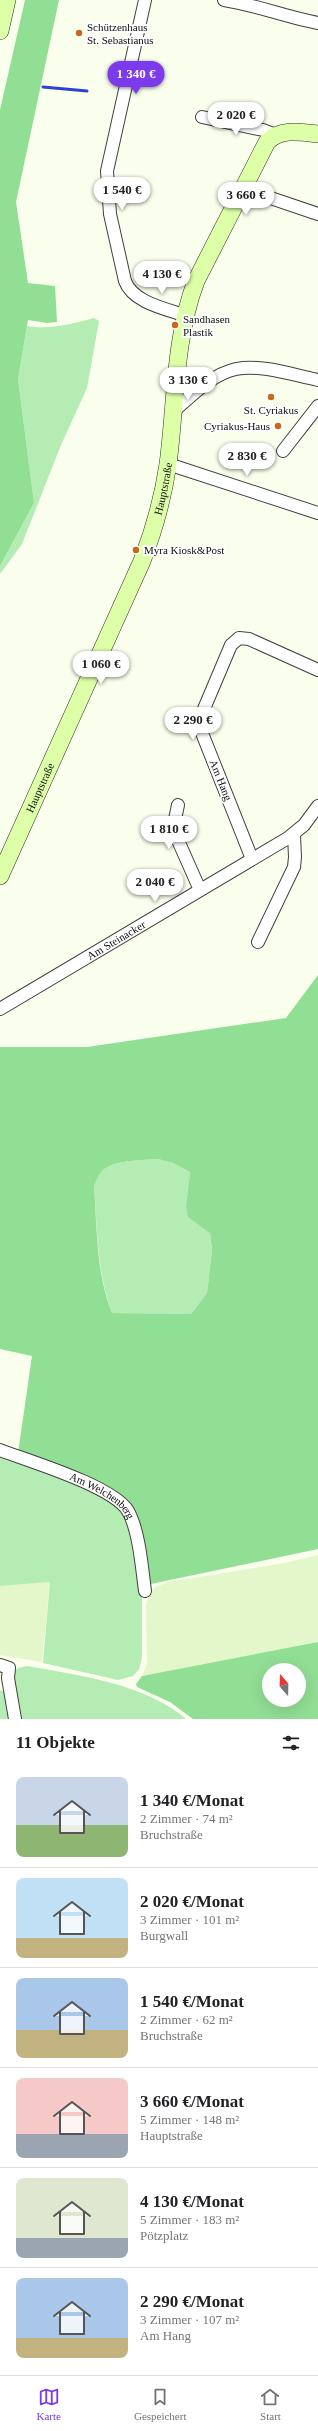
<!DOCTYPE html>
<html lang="de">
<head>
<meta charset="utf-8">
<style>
  :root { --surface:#fff; --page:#f6f6f6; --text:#202124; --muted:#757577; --line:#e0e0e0; --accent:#7c3aed }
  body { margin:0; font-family:Georgia,serif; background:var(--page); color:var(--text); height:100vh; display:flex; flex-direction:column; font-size:15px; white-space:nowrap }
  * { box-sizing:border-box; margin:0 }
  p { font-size:13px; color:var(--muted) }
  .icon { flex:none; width:22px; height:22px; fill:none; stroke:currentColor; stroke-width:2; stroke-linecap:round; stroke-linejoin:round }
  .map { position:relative; height:1719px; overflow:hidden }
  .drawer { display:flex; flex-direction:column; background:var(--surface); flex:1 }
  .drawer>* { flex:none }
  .needle { width:26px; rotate:340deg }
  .tools { position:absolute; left:262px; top:1663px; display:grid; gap:8px }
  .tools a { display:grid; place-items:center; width:44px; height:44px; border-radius:50%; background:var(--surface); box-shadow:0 4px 16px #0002; font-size:20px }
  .price { position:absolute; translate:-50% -34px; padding:0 9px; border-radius:14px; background:#fff; color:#222; font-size:13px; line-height:26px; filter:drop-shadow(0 1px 2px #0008) }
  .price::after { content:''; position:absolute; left:50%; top:24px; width:12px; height:9px; margin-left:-6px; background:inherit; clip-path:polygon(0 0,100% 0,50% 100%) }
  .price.on { background:var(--accent); color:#fff }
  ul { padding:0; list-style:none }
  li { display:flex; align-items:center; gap:12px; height:100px; padding:0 16px }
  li+li { border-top:1px solid var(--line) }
  li span { display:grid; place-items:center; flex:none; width:112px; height:80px; border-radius:8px; color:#555 }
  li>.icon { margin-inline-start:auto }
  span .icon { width:48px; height:48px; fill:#fffc; stroke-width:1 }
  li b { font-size:17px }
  h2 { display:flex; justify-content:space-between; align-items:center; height:48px; padding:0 16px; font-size:17px }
  .tab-bar { display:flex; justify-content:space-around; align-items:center; height:56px; border-top:1px solid var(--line); background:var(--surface); font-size:11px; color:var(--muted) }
  .tab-bar a { display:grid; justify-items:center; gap:2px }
  .tab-bar .on { color:var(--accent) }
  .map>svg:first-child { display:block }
  .farmland { fill:#e4f7ca }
  .green { fill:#b4ecb3 }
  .forest { fill:#91de95; fill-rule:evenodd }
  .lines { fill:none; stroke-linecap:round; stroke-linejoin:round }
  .stream { stroke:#2f40d6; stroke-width:3 }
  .street-casing { stroke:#404040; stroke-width:14 }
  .secondary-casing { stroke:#2f2f2f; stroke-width:18 }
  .street { stroke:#fff; stroke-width:12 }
  .secondary { stroke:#ddffa7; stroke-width:17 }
  .poi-dot { fill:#c5691c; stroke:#fff; stroke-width:1.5 }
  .labels { text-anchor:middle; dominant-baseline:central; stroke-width:4; stroke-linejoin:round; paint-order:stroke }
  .poi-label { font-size:11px; fill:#0d0d0d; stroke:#fff; text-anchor:start }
  .street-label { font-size:11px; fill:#0d0d0d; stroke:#fff }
</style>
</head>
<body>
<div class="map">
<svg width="318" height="1719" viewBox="0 0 318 1719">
  <rect width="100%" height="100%" fill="#f9ffec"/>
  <path class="farmland" d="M318,1555V1642L142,1676L147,1664L146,1604L151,1591L155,1587L168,1582L285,1563Z
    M50,1582L42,1662L0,1655V1586Z"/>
  <path class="green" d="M94,318L99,321L87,388L61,445L22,544L0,574V566L34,503L18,379L27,326C51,330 71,324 94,318Z
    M158,1159L173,1163L190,1172L186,1205L210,1233L212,1250L207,1293L191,1314L112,1313C97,1274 97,1227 94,1185C97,1179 100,1171 106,1168C118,1160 144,1160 158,1159Z
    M0,1453L83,1485L116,1502L128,1521L142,1593V1657L139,1669L133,1676L118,1680L43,1663L50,1582L0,1586Z
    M27,1666C78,1675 146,1684 186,1719H18L11,1674L18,1668Z
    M0,1690L7,1693L12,1719H0Z"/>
  <path class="forest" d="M25,0H59L16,202L28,283L55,286L57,322L47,323L28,320L18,379L34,503L0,566V110Z
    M318,975V1549L146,1585C143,1560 144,1529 133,1507C120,1482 45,1463 18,1453L32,1356L0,1349V1047H87L286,1018ZM158,1159L173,1163L190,1172L186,1205L188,1217L210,1233L212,1250L207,1293L191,1314L112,1313C96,1274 97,1227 94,1186C97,1179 100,1171 106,1168C118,1160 144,1160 158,1159Z
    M318,1642V1719H193L170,1702L137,1687L136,1684L142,1676ZM269,1670H299V1700H269Z"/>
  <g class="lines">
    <path class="stream" d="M43,87L87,91"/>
    <defs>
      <g id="street">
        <path d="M145,0L107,171L110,214L125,281C133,303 167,309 187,316"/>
        <path d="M224,0C256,5 286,17 318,23"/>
        <path d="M202,117L263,130L276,135"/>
        <path d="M244,189L318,214"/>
        <path d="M173,412C191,396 212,374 236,369C262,364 293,375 318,380"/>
        <path d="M283,451L318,406"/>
        <path d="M168,464L318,513"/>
        <path d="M178,805L173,829L200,890"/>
        <path d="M252,859L198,723L231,645L239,638L249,639L318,670"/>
        <path d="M258,942L294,867L295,857L294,835"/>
        <path id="s1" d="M0,1009L288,838L304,825L318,806"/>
        <path id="s2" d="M0,1450C29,1461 113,1486 128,1511C139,1530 142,1568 145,1591"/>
        <path d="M0,1665L9,1668L8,1678L15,1719"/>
      </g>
      <g id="secondary">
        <path d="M0,31L7,0"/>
        <path id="s3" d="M0,876L142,561C154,530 163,498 168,464C176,404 174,339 196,281L267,142C280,128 301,132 318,134"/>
      </g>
    </defs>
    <use href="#street" class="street-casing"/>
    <use href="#secondary" class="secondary-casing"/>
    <use href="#street" class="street"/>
    <use href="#secondary" class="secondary"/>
  </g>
  <g class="poi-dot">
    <circle cx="79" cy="33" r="4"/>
    <circle cx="175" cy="325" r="4"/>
    <circle cx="271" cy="397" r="4"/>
    <circle cx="278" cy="426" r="4"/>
    <circle cx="136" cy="550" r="4"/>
  </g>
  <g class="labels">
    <g class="poi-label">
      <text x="87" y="27">Schützenhaus<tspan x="87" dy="13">St. Sebastianus</tspan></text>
      <text x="183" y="319">Sandhasen<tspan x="183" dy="13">Plastik</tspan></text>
      <text x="271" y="410" text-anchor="middle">St. Cyriakus</text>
      <text x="270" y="426" text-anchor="end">Cyriakus-Haus</text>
      <text x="144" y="550">Myra Kiosk&amp;Post</text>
    </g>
    <g class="street-label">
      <text stroke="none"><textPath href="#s3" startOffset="421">Hauptstraße</textPath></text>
      <text transform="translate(221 780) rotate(68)">Am Hang</text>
      <text stroke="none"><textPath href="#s3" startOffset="97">Hauptstraße</textPath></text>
      <text stroke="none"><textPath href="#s1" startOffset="135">Am Steinacker</textPath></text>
      <text stroke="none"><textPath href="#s2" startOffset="113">Am Welchenberg</textPath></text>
    </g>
  </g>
</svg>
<div class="tools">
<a><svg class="needle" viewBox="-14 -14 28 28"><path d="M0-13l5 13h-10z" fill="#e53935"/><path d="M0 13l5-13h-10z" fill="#757577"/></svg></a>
</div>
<b class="price on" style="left:136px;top:95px">1 340 €</b>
<b class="price" style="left:236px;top:136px">2 020 €</b>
<b class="price" style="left:122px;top:211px">1 540 €</b>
<b class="price" style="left:246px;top:216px">3 660 €</b>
<b class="price" style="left:162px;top:295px">4 130 €</b>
<b class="price" style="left:188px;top:401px">3 130 €</b>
<b class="price" style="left:247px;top:477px">2 830 €</b>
<b class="price" style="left:101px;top:685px">1 060 €</b>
<b class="price" style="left:193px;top:741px">2 290 €</b>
<b class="price" style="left:169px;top:850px">1 810 €</b>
<b class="price" style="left:155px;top:903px">2 040 €</b>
</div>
<section class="drawer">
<h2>11 Objekte<svg class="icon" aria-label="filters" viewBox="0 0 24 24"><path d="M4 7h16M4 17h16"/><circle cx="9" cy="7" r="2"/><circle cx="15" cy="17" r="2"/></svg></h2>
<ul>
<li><span style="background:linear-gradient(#c9d6e8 60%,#8fb573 0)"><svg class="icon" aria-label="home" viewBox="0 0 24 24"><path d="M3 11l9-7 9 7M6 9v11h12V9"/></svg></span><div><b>1 340 €/Monat</b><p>2 Zimmer · 74 m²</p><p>Bruchstraße</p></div></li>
<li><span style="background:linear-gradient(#bfe0f5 75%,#c2b280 0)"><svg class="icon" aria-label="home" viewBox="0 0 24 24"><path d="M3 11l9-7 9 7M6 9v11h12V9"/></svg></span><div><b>2 020 €/Monat</b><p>3 Zimmer · 101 m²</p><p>Burgwall</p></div></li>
<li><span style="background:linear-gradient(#a9c7e8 65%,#c2b280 0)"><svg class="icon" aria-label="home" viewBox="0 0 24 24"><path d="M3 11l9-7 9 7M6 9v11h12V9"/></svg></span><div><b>1 540 €/Monat</b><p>2 Zimmer · 62 m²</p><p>Bruchstraße</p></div></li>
<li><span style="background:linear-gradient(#f6c9c9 70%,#9aa5b1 0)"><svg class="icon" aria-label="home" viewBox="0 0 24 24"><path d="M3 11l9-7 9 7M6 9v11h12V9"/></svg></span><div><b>3 660 €/Monat</b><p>5 Zimmer · 148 m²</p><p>Hauptstraße</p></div></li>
<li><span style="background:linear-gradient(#dfe7d0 75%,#9aa5b1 0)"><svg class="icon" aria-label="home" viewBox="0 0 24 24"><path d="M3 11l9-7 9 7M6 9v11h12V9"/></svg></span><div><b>4 130 €/Monat</b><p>5 Zimmer · 183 m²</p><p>Pötzplatz</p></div></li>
<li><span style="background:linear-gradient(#a9c7e8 75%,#c2b280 0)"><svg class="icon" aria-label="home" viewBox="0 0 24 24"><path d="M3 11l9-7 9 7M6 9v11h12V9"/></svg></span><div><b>2 290 €/Monat</b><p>3 Zimmer · 107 m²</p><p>Am Hang</p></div></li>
</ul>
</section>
<nav class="tab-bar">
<a class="on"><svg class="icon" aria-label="map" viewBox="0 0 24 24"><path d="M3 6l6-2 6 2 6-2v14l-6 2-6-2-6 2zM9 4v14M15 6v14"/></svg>Karte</a>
<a><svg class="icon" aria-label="saved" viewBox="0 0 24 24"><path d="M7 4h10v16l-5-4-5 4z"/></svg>Gespeichert</a>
<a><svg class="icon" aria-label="home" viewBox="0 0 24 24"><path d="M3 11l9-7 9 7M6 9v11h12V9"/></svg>Start</a>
</nav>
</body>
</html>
